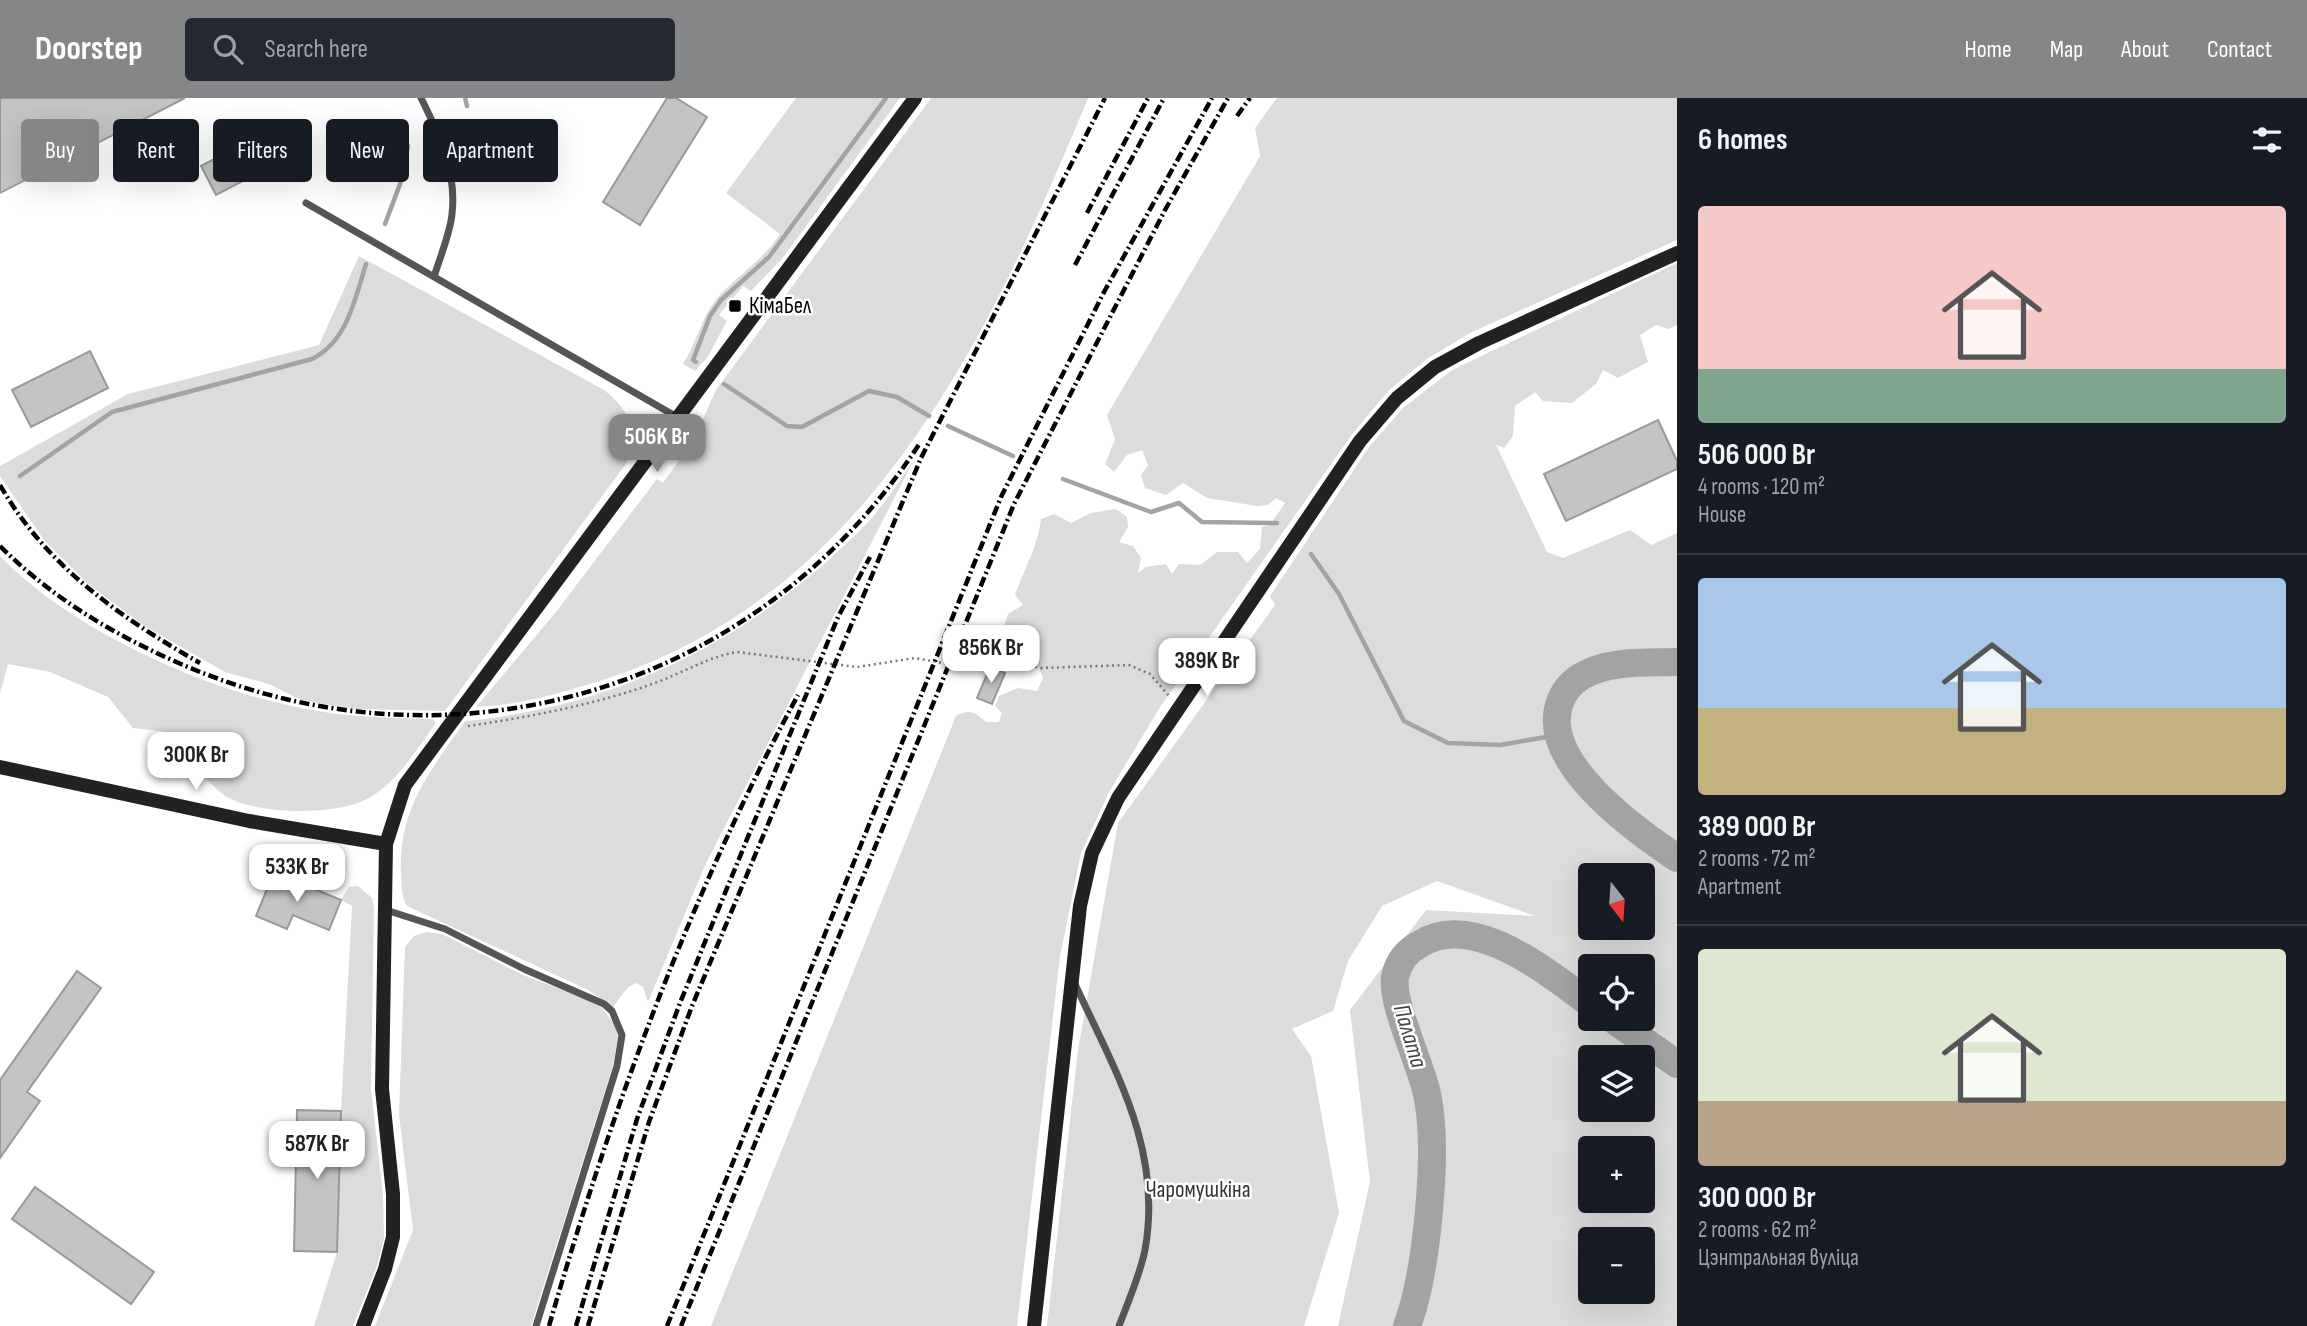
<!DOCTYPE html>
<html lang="en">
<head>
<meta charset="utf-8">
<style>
  :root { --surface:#171b24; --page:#242831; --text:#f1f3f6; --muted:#9ea1a6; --line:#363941; --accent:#858687 }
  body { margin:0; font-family:"Sofia Sans Condensed",sans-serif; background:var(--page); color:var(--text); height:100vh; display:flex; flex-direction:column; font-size:26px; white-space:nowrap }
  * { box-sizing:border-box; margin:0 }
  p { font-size:23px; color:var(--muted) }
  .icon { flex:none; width:38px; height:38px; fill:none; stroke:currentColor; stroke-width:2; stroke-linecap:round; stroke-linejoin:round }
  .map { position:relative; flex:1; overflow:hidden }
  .side { display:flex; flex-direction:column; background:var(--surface); width:630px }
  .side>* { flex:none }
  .guide { position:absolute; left:21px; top:21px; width:665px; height:63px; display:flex; gap:14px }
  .needle { width:46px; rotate:163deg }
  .controls { position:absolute; left:1578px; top:765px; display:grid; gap:14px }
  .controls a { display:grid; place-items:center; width:77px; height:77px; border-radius:7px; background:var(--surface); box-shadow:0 7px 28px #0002; font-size:35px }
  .price { position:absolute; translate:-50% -60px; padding:0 16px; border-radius:14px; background:#fff; color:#222; font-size:23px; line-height:46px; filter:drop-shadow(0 2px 4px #0008) }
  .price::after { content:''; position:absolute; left:50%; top:42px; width:21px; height:16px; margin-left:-10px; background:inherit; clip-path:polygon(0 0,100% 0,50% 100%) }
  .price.current { background:var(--accent); color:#fff }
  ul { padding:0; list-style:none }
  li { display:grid; align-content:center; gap:14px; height:371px; padding:0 21px }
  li+li { border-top:2px solid var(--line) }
  li span { display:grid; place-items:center; height:217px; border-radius:7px; color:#555 }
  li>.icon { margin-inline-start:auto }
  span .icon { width:126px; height:126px; fill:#fffc; stroke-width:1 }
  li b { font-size:30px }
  h2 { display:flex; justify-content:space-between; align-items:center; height:84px; padding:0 21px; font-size:30px }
  .chip { padding:0 24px; border-radius:7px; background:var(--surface); box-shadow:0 7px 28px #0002; font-size:24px; line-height:63px }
  .chip.current { background:var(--accent); color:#fff }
  header { display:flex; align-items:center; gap:42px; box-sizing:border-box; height:98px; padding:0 35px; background:var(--accent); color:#fff }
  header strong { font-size:33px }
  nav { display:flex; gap:38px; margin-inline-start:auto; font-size:24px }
  .search { width:490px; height:63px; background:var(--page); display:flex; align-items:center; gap:18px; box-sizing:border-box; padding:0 24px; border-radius:7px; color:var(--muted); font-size:26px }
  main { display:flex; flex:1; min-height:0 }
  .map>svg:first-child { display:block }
  .green { fill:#dcdcdc; fill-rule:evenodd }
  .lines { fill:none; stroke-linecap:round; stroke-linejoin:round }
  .stream { stroke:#a3a3a3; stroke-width:4.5 }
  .river { stroke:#a3a3a3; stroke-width:28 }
  .building { fill:#c4c4c4; stroke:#999; stroke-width:2 }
  .path { stroke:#777; stroke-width:2.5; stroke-dasharray:2 3.5; stroke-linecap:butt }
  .lane { stroke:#555; stroke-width:7 }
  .secondary { stroke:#222; stroke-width:14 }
  .rail { stroke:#000; stroke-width:4.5; stroke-dasharray:10 3.5 2 3.5; stroke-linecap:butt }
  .poi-dot { fill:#000; stroke:#fff; stroke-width:2.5 }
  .labels { text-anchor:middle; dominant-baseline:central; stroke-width:5; stroke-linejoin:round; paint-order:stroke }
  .poi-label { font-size:23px; fill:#000; stroke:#fff; text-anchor:start }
  .park-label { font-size:23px; fill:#333; stroke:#fff }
  .water-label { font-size:24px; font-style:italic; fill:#444; stroke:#fff }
</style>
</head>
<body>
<header>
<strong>Doorstep</strong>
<div class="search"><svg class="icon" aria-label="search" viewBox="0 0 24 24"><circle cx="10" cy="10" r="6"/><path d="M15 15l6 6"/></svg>Search here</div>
<nav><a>Home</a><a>Map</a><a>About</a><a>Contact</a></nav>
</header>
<main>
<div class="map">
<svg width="1677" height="1228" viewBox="0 0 1677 1228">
  <rect width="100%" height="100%" fill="#fff"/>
  <path class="green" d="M796,0H900L782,161L751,193L743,188L719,217L727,223L707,260L695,273L683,266C697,244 702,217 719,198C739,176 763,162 780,136L726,95Z
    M931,0H1088C990,237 872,492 609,580C565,594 522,607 476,609L556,514L657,381L663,385L694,341L716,292Z
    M1277,0H1677V142L1472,234L1427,261L1389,292L1353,335L1160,609L1109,694L1081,755L1060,858L1017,1228H711L956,618C970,610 976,615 986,624H999L1002,615L995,608L999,598L1018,590L1037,593L1043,580L1030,548L1017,556H1008L999,542L1008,516L1023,507L1015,497C1024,471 1038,448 1041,421L1054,416L1071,425L1091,415L1116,411L1127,419L1128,429L1119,444L1133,448L1141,460L1138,475L1146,469L1166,466L1172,476L1179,466L1200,467L1217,454H1238L1247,465L1260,451L1262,429L1270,427L1285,405L1276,400L1268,407L1257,408L1207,400L1183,385L1166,397L1145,390L1141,377L1148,367L1142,352L1127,357L1114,374L1105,366L1115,341L1107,317L1260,58L1255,30Z
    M359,158L604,292C631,313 640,336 625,367L445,613L354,611L301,602L269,586L225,574L143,527L87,485L44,442L0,378V368L128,296L319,247Z
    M1677,165V227L1668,231L1656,227L1640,237L1648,264L1618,280L1603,272L1596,286L1572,305L1543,303L1535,294L1515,308L1513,338L1504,350L1496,347L1547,454L1563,460L1630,432L1651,447L1677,435V1228H1338L1370,1084L1350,912L1426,812L1535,818L1437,783L1382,808L1348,863L1333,913L1292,931L1311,958L1339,1115L1304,1228H1047L1078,952L1118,725L1275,507L1270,498L1369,349L1403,310L1452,272ZM1591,777H1643V830H1591ZM1591,868H1643V920H1591ZM1591,959H1643V1012H1591ZM1591,1050H1643V1102H1591ZM1591,1141H1643V1194H1591Z
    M913,364L706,765L648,904L643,889L637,885L628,889L613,909L588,892L407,808C401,798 402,788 401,777C398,711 429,675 465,623C623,608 758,538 868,424C885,406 898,384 913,364Z
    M0,458C70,531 202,591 301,610C345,619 389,620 433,621L436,625C416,652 397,685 367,701C335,718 257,717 225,698C218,693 211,685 205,680L216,665L167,634L133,630L108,599L50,574L8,566L0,595Z
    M358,788L372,800L374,810L371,991L383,1096L384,1140L377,1168L353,1228H314L337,1154L341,1013L352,808L341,802L349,789Z
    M427,834L442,836L523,877L584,900L602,910L615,927L618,939L613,967L531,1228H375L413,1132L399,1017L405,849L414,838Z"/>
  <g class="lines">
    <path class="stream" d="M465,0L467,8
      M385,126L400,86L408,48
      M696,264L693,262L710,218L721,202L769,159L886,0
      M724,286L787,328L802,329L869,293L897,299L929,318
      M948,328L1013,358
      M20,378L112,314L312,261C347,244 355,201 366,166
      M1063,381L1151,414L1179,405L1202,424L1277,425
      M1311,456L1339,496L1404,623L1448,645L1500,647L1558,637"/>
    <path class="river" d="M1677,564C1646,565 1609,562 1582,578C1570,585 1563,594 1559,607C1541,665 1635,732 1677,760
      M1611,920L1677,966
      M1407,1228C1427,1175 1439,1051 1427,996C1421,966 1391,906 1395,879C1398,864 1407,853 1420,846C1474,812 1549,876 1591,906"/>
  </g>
  <path class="building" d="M0,0H185L0,95Z
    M667,0H676L707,19L640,127L603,104Z
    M289,22L304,51L216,97L201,68Z
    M90,253L108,290L31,329L12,292Z
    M1658,322L1677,363V371L1566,423L1544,376Z
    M990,569L1005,575L992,606L977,600Z
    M274,774L341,802L329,832L293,817L287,831L256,818Z
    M77,873L101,890L27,994L40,1003L0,1060V982Z
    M297,1012L341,1013L337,1154L294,1153Z
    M35,1089L154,1174L131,1206L12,1121Z"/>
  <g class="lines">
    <path class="path" d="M667,356L673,361
      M468,628C529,619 593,607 652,586C681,576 707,559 737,554L857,569L915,560L965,569L986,561H1002L1041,570L1129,567L1150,576L1170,599"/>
    <path class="lane" d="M421,0C439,36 457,74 452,116C450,136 440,159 434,179
      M306,105L677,319
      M386,812L445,831L524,871L604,906L612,913L622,937L617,968L536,1228
      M1074,884C1115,973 1163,1051 1145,1152C1140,1177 1128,1204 1119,1228"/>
    <path class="secondary" d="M0,669L249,723L386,746
      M363,1228L385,1171L393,1139V1096L382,991L386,746L405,687L915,0
      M1034,1228L1080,808L1092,755L1118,700L1360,343L1397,300L1435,269L1479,245L1677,155"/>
    <path class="rail" d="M1237,18L1250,0
      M1087,115L1148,0
      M1075,167L1164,0
      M0,387C46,468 121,520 200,565
      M0,448C52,500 114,537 181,566C451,684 759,593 920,345
      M549,1228C612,1010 690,797 798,597
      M576,1228L637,1021L680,905L838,519L870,459
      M588,1228L649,1024L692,908L921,360L1105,0
      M667,1228L1001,399L1104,194L1212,0
      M681,1228L1014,406L1165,112L1228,0"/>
  </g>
  <rect class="poi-dot" x="728" y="201" width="14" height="14" rx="3.5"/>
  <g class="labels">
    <g class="poi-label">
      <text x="749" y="208">КімаБел</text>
    </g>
    <g class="park-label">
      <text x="1198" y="1092">Чаромушкіна</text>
    </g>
    <g class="water-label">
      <text transform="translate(1410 938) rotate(73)">Палата</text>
    </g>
  </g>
</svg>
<div class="controls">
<a><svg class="needle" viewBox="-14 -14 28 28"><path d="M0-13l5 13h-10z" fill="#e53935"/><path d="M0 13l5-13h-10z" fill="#9ea1a6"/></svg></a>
<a><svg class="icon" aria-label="locate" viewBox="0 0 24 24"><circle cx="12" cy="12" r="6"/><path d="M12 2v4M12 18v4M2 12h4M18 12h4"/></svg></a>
<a><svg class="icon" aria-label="layers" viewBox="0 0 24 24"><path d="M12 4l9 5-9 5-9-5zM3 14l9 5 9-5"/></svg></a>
<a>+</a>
<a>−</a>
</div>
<b class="price current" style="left:657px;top:376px">506K Br</b>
<b class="price" style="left:991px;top:587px">856K Br</b>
<b class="price" style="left:1207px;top:600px">389K Br</b>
<b class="price" style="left:196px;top:694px">300K Br</b>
<b class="price" style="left:297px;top:806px">533K Br</b>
<b class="price" style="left:317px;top:1083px">587K Br</b>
<div class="guide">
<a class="chip current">Buy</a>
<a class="chip">Rent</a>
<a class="chip">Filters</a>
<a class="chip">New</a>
<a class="chip">Apartment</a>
</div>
</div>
<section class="side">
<h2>6 homes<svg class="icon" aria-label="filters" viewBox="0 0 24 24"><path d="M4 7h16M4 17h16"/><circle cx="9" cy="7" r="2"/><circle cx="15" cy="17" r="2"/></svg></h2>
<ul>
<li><span style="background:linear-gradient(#f6c9c9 75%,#7fa58c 0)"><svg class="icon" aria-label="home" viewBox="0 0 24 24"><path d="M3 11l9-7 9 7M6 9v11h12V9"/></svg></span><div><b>506 000 Br</b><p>4 rooms · 120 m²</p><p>House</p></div></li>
<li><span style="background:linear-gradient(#a9c7e8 60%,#c2b280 0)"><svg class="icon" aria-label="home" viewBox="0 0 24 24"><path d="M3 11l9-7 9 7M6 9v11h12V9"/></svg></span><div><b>389 000 Br</b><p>2 rooms · 72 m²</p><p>Apartment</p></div></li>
<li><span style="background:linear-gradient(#dfe7d0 70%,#b9a48a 0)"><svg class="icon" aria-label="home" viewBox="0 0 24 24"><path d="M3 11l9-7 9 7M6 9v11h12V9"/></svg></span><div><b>300 000 Br</b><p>2 rooms · 62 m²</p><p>Цэнтральная вуліца</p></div></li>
</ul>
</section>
</main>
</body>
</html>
